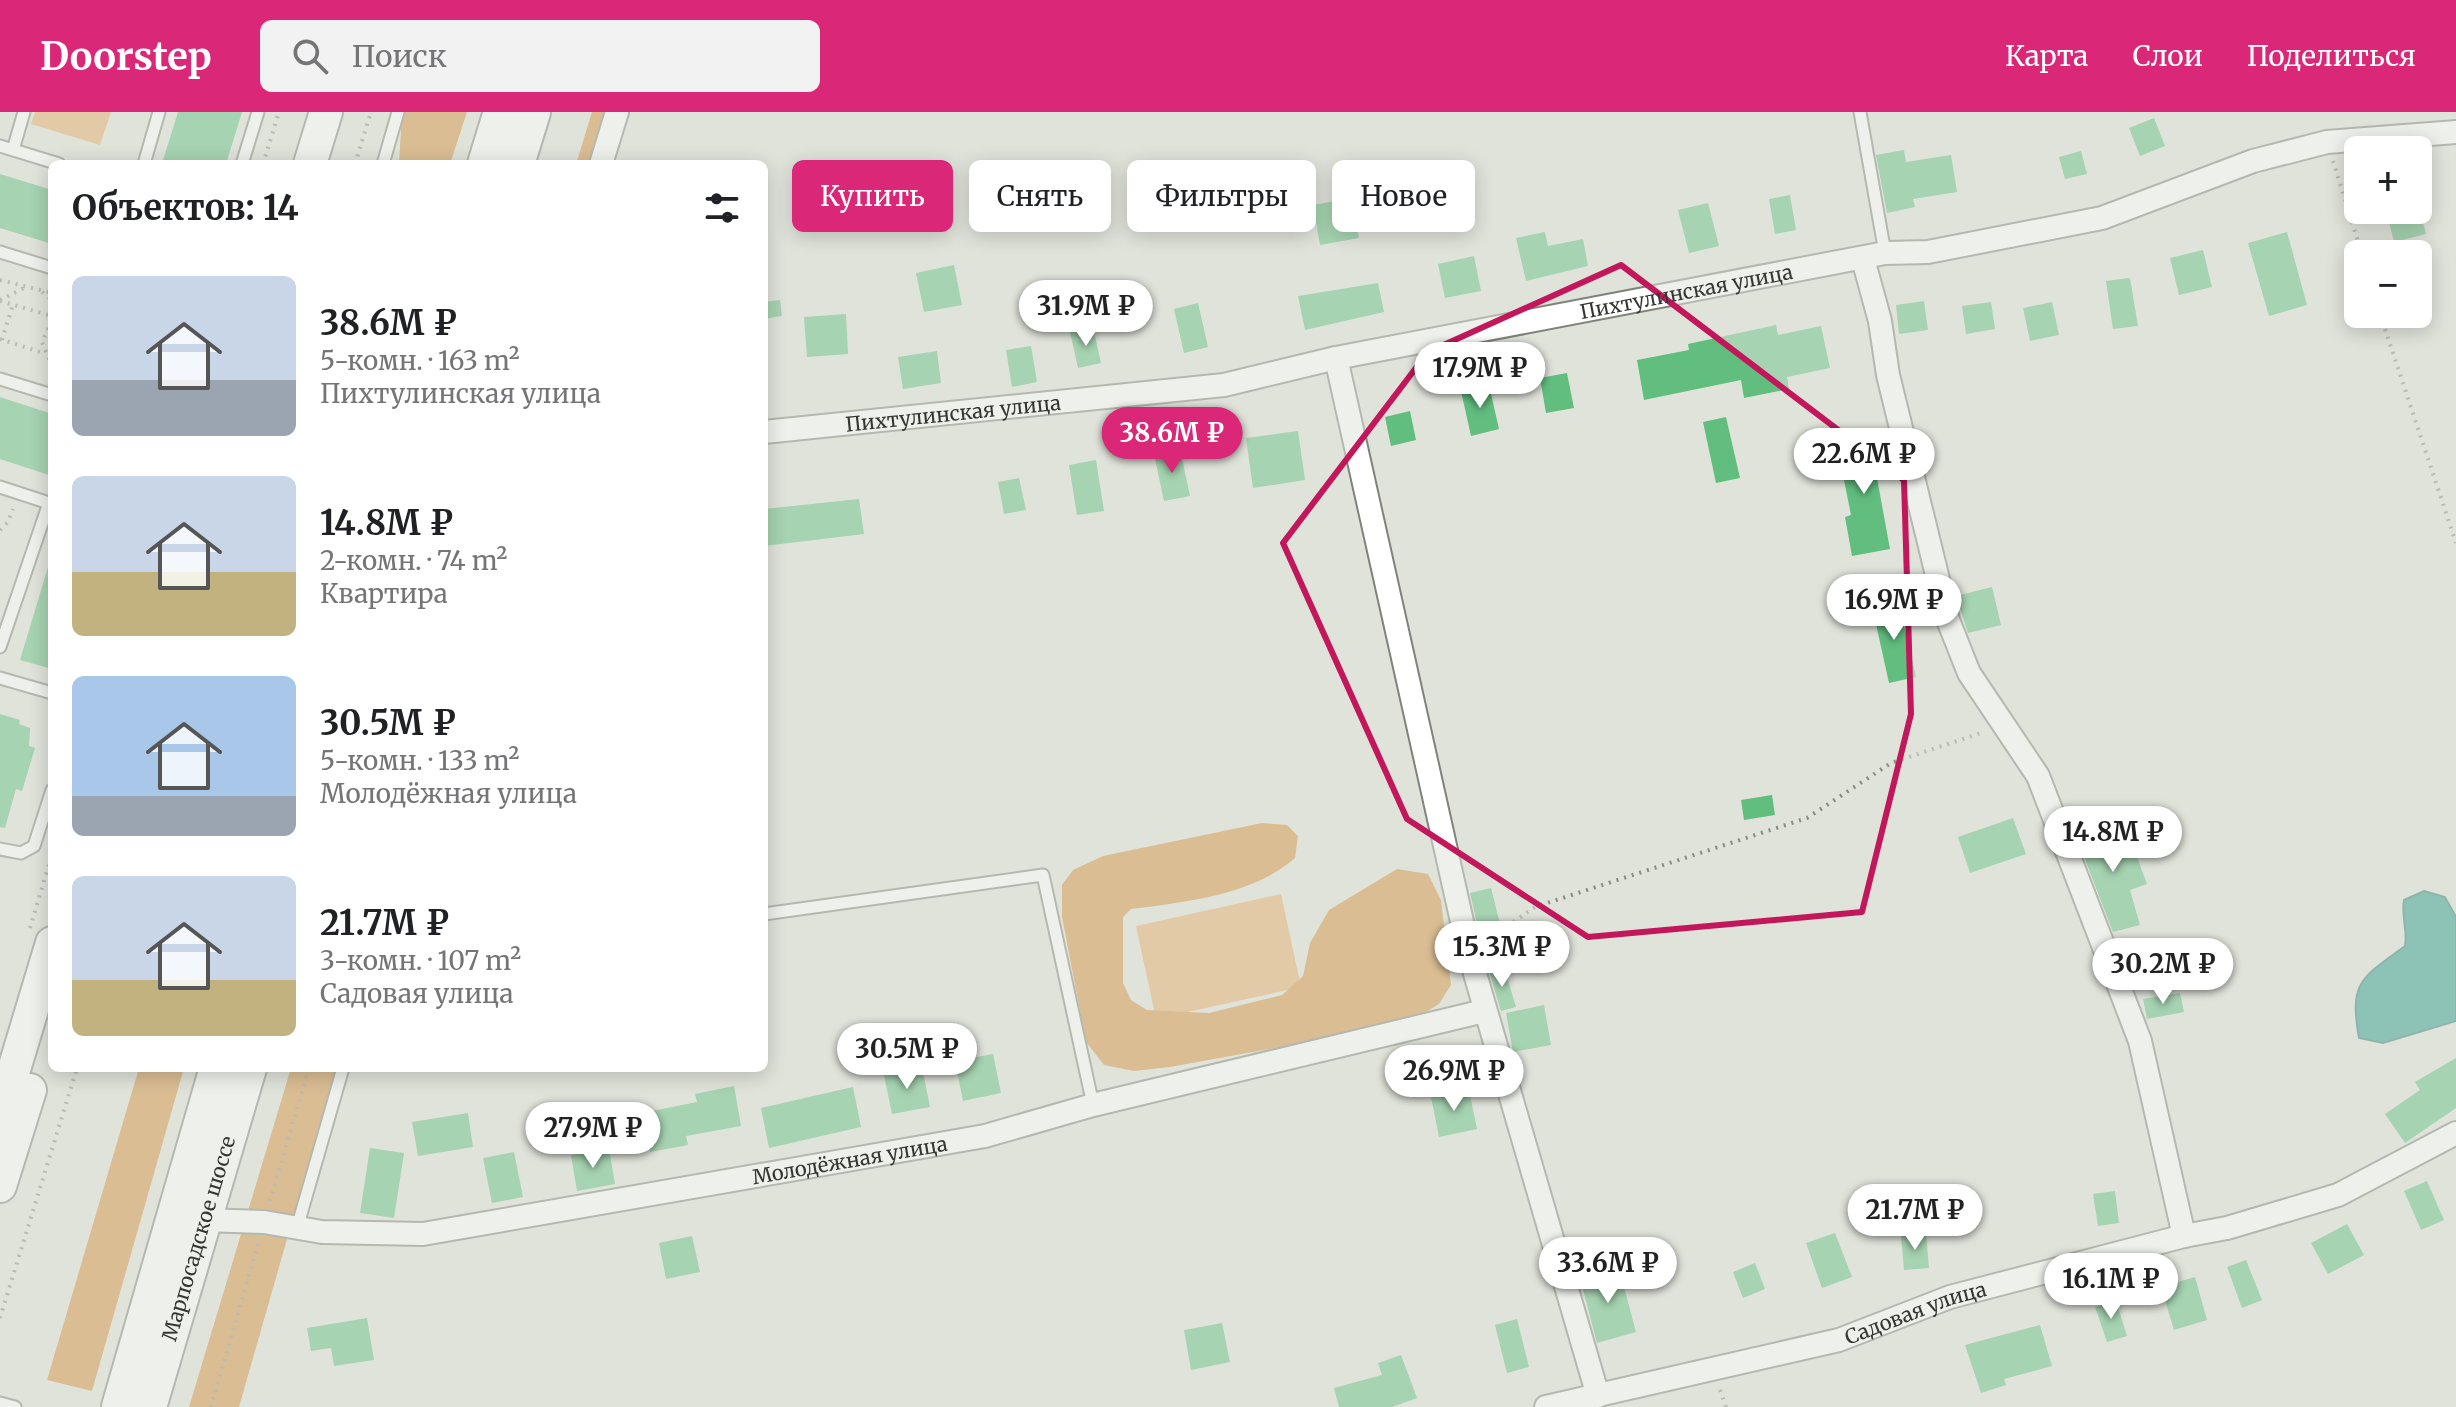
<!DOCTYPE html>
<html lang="ru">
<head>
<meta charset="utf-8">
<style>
  :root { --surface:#fff; --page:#f2f2f2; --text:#202124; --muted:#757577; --accent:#db2777 }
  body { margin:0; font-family:Merriweather,serif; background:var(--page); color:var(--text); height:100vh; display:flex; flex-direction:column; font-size:30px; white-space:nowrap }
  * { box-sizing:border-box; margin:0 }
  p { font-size:26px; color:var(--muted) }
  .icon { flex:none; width:44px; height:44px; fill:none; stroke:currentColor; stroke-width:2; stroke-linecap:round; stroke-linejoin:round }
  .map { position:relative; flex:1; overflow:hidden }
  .sheet { position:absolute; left:48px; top:48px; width:720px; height:912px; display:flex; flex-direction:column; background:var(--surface); border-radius:12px; box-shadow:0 4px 20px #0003 }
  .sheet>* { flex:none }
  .banner { position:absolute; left:792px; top:48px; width:760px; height:72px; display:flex; gap:16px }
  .controls { position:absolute; left:2344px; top:24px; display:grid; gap:16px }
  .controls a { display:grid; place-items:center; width:88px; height:88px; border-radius:12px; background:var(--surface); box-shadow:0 4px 20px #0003; font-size:40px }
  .price { position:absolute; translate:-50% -68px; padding:0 18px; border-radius:28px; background:#fff; color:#222; font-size:26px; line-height:52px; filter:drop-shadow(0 2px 4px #0008) }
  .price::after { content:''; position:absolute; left:50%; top:48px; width:24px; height:18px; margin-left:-12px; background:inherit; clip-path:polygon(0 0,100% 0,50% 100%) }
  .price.current { background:var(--accent); color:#fff }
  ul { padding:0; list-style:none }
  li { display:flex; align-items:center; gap:24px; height:200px; padding:0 24px }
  li span { display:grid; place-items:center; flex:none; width:224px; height:160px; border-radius:12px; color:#555 }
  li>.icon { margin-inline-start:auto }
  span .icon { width:96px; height:96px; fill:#fffc; stroke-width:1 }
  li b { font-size:34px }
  h2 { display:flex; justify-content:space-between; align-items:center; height:96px; padding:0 24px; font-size:34px }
  .chip { padding:0 28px; border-radius:12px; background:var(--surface); box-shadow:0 4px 20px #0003; font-size:28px; line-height:72px }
  .chip.current { background:var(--accent); color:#fff }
  header { display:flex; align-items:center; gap:48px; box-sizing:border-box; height:112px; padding:0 40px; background:var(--accent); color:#fff }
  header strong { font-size:38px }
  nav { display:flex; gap:44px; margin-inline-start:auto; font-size:28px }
  .search { width:560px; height:72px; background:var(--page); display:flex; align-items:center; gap:20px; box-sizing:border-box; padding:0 28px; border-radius:12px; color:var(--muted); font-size:30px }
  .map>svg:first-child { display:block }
  .green { fill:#e7aa69 }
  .forest { fill:#d38e3c }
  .water { fill:#279b8a; stroke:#2b7d70; stroke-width:2 }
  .building { fill:#61be7f }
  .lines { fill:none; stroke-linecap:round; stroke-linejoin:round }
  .lane-casing { stroke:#80837a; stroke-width:15 }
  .street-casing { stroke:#80837a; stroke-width:26 }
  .secondary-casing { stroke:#80837a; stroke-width:36 }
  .primary-casing { stroke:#80837a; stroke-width:40 }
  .path { stroke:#898b85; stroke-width:4; stroke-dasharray:2 6; stroke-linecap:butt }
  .lane { stroke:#fff; stroke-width:11 }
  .street { stroke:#fff; stroke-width:22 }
  .secondary { stroke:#fff; stroke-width:32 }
  .primary { stroke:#fff; stroke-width:36 }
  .marked { fill:none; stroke:#c2185b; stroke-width:6; stroke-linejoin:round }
  .labels { text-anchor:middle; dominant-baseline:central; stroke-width:8; stroke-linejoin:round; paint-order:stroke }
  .street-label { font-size:20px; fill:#343632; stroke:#edf1e7 }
</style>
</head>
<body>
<header>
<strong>Doorstep</strong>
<div class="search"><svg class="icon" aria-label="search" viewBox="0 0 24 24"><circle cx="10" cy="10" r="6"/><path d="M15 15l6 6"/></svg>Поиск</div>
<nav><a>Карта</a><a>Слои</a><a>Поделиться</a></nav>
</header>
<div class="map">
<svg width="2456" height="1295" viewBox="0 0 2456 1295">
  <rect width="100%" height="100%" fill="#e0e3da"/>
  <path class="green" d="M35,0H111L100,33L31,12Z
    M1281,782L1301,875L1156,907L1136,814Z"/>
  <path class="forest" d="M402,0H467L450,52H399Z
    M592,0H617L601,52H576Z
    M1262,711L1287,713L1298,724L1295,746C1253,783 1185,790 1131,797L1123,805V871L1131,888L1147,898L1209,901L1282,883L1303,864L1310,831L1329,798L1397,757L1428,762L1441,788L1451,873L1439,892L1407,912L1170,955L1134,959L1104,953L1086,930L1062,805V773L1073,758L1103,744Z
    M139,956H184L92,1279L47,1268Z
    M291,956H336L239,1295H189Z"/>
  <path class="water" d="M2424,779L2445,785L2456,805V909L2383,931L2359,926C2349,870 2361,866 2405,834C2408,819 2401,804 2404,788Z"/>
  <path class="building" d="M178,0H242L226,52H177L163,48Z
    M2154,6L2165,34L2140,44L2129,16Z
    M1904,38L1906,50L1951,43L1957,80L1913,87L1915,95L1887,101L1876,43Z
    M2081,39L2087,62L2065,67L2059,45Z
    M0,62L52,78V132L0,116Z
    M1790,83L1796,118L1775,122L1769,87Z
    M1351,86L1359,126L1320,133L1313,93Z
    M1708,91L1719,134L1689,141L1678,98Z
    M2386,98H2420L2426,122L2394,130Z
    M1545,120L1548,134L1583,127L1588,154L1526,169L1516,126Z
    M2287,120L2307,193L2269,204L2248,131Z
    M2203,138L2212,175L2179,183L2170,146Z
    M1474,144L1481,179L1445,186L1438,152Z
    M954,153L962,193L924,200L916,161Z
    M2130,166L2138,214L2113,217L2106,169Z
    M1378,171L1384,200L1305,218L1298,184Z
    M780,188L782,204L764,207V190Z
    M1924,189L1928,218L1899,222L1896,193Z
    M1991,190L1995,217L1966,222L1962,194Z
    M2052,190L2059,223L2030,229L2023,196Z
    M1198,191L1208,235L1184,241L1174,197Z
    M846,202L848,242L807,245L804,205Z
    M1776,213L1778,223L1821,214L1830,256L1787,265L1789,277L1744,286L1741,268L1644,288L1637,248L1689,238L1688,232Z
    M1093,215L1101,251L1078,256L1070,220Z
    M1031,234L1037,270L1012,275L1006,238Z
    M937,239L941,271L903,277L898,245Z
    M1567,261L1574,296L1546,301L1540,266Z
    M1489,273L1499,317L1471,324L1461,279Z
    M0,285L52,302V364L0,347Z
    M1410,299L1416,328L1391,334L1385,305Z
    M1726,305L1740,366L1716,371L1703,310Z
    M1298,319L1305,368L1253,376L1246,326Z
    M1876,325L1883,365L1877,366L1890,437L1852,444L1845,405L1851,403L1837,333Z
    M1180,337L1190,384L1164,389L1154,342Z
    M1096,348L1104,399L1077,403L1069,353Z
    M1019,366L1026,398L1004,402L998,370Z
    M859,387L864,422L764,434V397Z
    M48,455L52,456V557L20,548Z
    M1992,475L2001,513L1968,521L1956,484Z
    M1898,488L1916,565L1889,571L1872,494Z
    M0,602L20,608L19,612L30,616L29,634L35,636L22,679L16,677L5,716L0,715Z
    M1772,683L1775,703L1744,708L1741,688Z
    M2013,706L2026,742L1970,761L1958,725Z
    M2106,707L2115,740L2133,734L2147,772L2130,778L2140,813L2113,820L2086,750L2079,714Z
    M1491,776L1502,820L1480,825L1470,781Z
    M1504,855L1516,895L1501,899L1489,859Z
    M2180,881L2184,900L2147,907L2143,887Z
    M1544,893L1551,933L1513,940L1506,901Z
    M993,942L1001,981L963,989L955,949Z
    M2456,946V996L2405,1031L2385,1002L2420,978L2415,970Z
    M922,955L930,995L892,1002L884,963Z
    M734,974L741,1014L686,1024L688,1033L650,1040L642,1001L697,990L695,982Z
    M853,975L861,1015L769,1036L761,996Z
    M1469,978L1477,1017L1439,1025L1431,985Z
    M468,1001L473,1035L418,1044L412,1010Z
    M370,1036L404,1041L394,1106L360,1101Z
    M609,1036L615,1072L577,1079L571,1043Z
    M514,1040L523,1085L492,1091L483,1046Z
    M2427,1069L2444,1108L2421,1118L2404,1079Z
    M2115,1079L2119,1111L2098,1114L2093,1082Z
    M2347,1112L2364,1143L2328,1162L2311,1131Z
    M1835,1121L1852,1165L1822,1176L1806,1131Z
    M1926,1121L1929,1156L1904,1158L1901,1123Z
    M692,1124L700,1160L666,1167L659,1131Z
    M2246,1148L2262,1188L2242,1196L2227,1155Z
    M1755,1151L1765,1177L1743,1186L1733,1160Z
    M1619,1156L1636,1220L1597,1231L1580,1166Z
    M2195,1165L2207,1208L2174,1218L2161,1175Z
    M2116,1189L2127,1224L2107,1230L2095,1195Z
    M367,1206L374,1248L334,1254L331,1236L311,1239L307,1216Z
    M1517,1207L1529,1255L1507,1261L1495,1213Z
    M1222,1211L1230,1250L1191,1258L1184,1218Z
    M2040,1213L2052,1254L2004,1267L2006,1273L1981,1281L1965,1233Z
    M1401,1243L1417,1286L1392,1295H1339L1334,1276L1382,1263L1378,1251Z"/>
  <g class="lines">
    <defs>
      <path id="lane" d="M1860,0L1885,141
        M0,34L59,52
        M13,38L24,0
        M144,52L159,0
        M242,52L258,0
        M383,52L398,0
        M0,140L52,156
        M0,267L52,283
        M0,375L52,392
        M0,535L49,391
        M0,566L52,581
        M0,737L21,741L34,734L52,678
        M764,802L1043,763L1093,993
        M297,1116L343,956
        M0,1291L15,1295"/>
      <g id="street">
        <path d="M601,52L617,0"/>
        <path d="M1863,147L1880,209L1888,263L1948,508L1969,561L2038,664L2140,929L2184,1124"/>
        <path d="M1336,246L1469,841L1598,1284"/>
        <path id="s1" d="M764,320L1224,273L1336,246L1885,141L1928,140L2102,106L2253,49L2327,30L2456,20"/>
        <path id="s2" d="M203,1108L264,1110L322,1120L423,1122L985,1024L1093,993L1484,899"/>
        <path id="s3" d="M1546,1295L1839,1228L1950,1185L2184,1124L2227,1116L2338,1083L2456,1021"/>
      </g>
      <path id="secondary" d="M310,52L326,0
        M0,1004L52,831
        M0,1074L30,978"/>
      <g id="primary">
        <path d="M486,52L502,0"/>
        <path d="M516,52L532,0"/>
        <path d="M120,1295L218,956"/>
        <path id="s4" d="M148,1295L248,956"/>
      </g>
    </defs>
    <use href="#lane" class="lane-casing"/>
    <use href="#street" class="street-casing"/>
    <use href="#secondary" class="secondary-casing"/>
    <use href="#primary" class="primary-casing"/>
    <path class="path" d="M2333,49L2362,142
      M263,52L279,0
      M355,52L371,0
      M0,168L52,181
      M42,180L52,188
      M0,188L26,175
      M0,189L52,204
      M2380,202L2456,431
      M52,209L42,230L52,254
      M0,227L43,241
      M2,228L13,192
      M0,418L8,410L13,397
      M30,816L52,742
      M1487,828L1535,795L1807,706L1891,651L1984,620
      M270,1089L309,956
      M0,1206L77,956
      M1720,1278L1726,1295
      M211,1295L258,1132"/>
    <use href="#lane" class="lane"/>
    <use href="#street" class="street"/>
    <use href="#secondary" class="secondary"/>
    <use href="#primary" class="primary"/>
  </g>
  <path d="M0 0H2456V1295H0ZM1621,153L1904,368L1911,602L1862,800L1588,825L1407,707L1283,431L1428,240Z" fill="#e0e3da" fill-opacity=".55" fill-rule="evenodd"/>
  <path class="marked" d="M1621,153L1904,368L1911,602L1862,800L1588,825L1407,707L1283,431L1428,240Z"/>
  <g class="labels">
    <g class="street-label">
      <text stroke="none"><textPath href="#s1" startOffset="934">Пихтулинская улица</textPath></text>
      <text stroke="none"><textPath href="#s1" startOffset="190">Пихтулинская улица</textPath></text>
      <text stroke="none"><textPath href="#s2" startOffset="654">Молодёжная улица</textPath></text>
      <text stroke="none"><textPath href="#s4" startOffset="176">Марпосадское шоссе</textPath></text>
      <text stroke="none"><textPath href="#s3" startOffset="382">Садовая улица</textPath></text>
    </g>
  </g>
</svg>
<div class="controls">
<a>+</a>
<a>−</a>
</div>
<b class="price" style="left:1086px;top:236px">31.9M ₽</b>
<b class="price" style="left:1480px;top:298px">17.9M ₽</b>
<b class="price current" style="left:1172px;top:363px">38.6M ₽</b>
<b class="price" style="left:1864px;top:384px">22.6M ₽</b>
<b class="price" style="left:1894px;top:530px">16.9M ₽</b>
<b class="price" style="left:2113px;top:762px">14.8M ₽</b>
<b class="price" style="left:1502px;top:877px">15.3M ₽</b>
<b class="price" style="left:2163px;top:894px">30.2M ₽</b>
<b class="price" style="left:907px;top:979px">30.5M ₽</b>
<b class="price" style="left:1454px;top:1001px">26.9M ₽</b>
<b class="price" style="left:593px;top:1058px">27.9M ₽</b>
<b class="price" style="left:1915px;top:1140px">21.7M ₽</b>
<b class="price" style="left:1608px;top:1193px">33.6M ₽</b>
<b class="price" style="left:2111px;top:1209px">16.1M ₽</b>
<div class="banner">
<a class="chip current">Купить</a>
<a class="chip">Снять</a>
<a class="chip">Фильтры</a>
<a class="chip">Новое</a>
</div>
<section class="sheet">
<h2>Объектов: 14<svg class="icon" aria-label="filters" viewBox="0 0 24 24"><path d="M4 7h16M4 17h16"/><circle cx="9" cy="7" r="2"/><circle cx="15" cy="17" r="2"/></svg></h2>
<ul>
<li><span style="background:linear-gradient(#c9d6e8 65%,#9aa5b1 0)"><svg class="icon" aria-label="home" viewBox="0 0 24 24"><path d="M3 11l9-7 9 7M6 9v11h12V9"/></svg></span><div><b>38.6M ₽</b><p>5-комн. · 163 m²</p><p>Пихтулинская улица</p></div></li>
<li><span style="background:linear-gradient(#c9d6e8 60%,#c2b280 0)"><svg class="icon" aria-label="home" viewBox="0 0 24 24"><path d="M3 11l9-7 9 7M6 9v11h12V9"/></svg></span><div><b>14.8M ₽</b><p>2-комн. · 74 m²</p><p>Квартира</p></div></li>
<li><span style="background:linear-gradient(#a9c7e8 75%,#9aa5b1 0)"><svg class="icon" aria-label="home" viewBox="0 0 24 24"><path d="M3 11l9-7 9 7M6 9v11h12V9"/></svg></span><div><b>30.5M ₽</b><p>5-комн. · 133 m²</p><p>Молодёжная улица</p></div></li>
<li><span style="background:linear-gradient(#c9d6e8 65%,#c2b280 0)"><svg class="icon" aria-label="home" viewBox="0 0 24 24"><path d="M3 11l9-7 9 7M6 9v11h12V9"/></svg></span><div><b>21.7M ₽</b><p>3-комн. · 107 m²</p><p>Садовая улица</p></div></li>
</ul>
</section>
</div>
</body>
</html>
